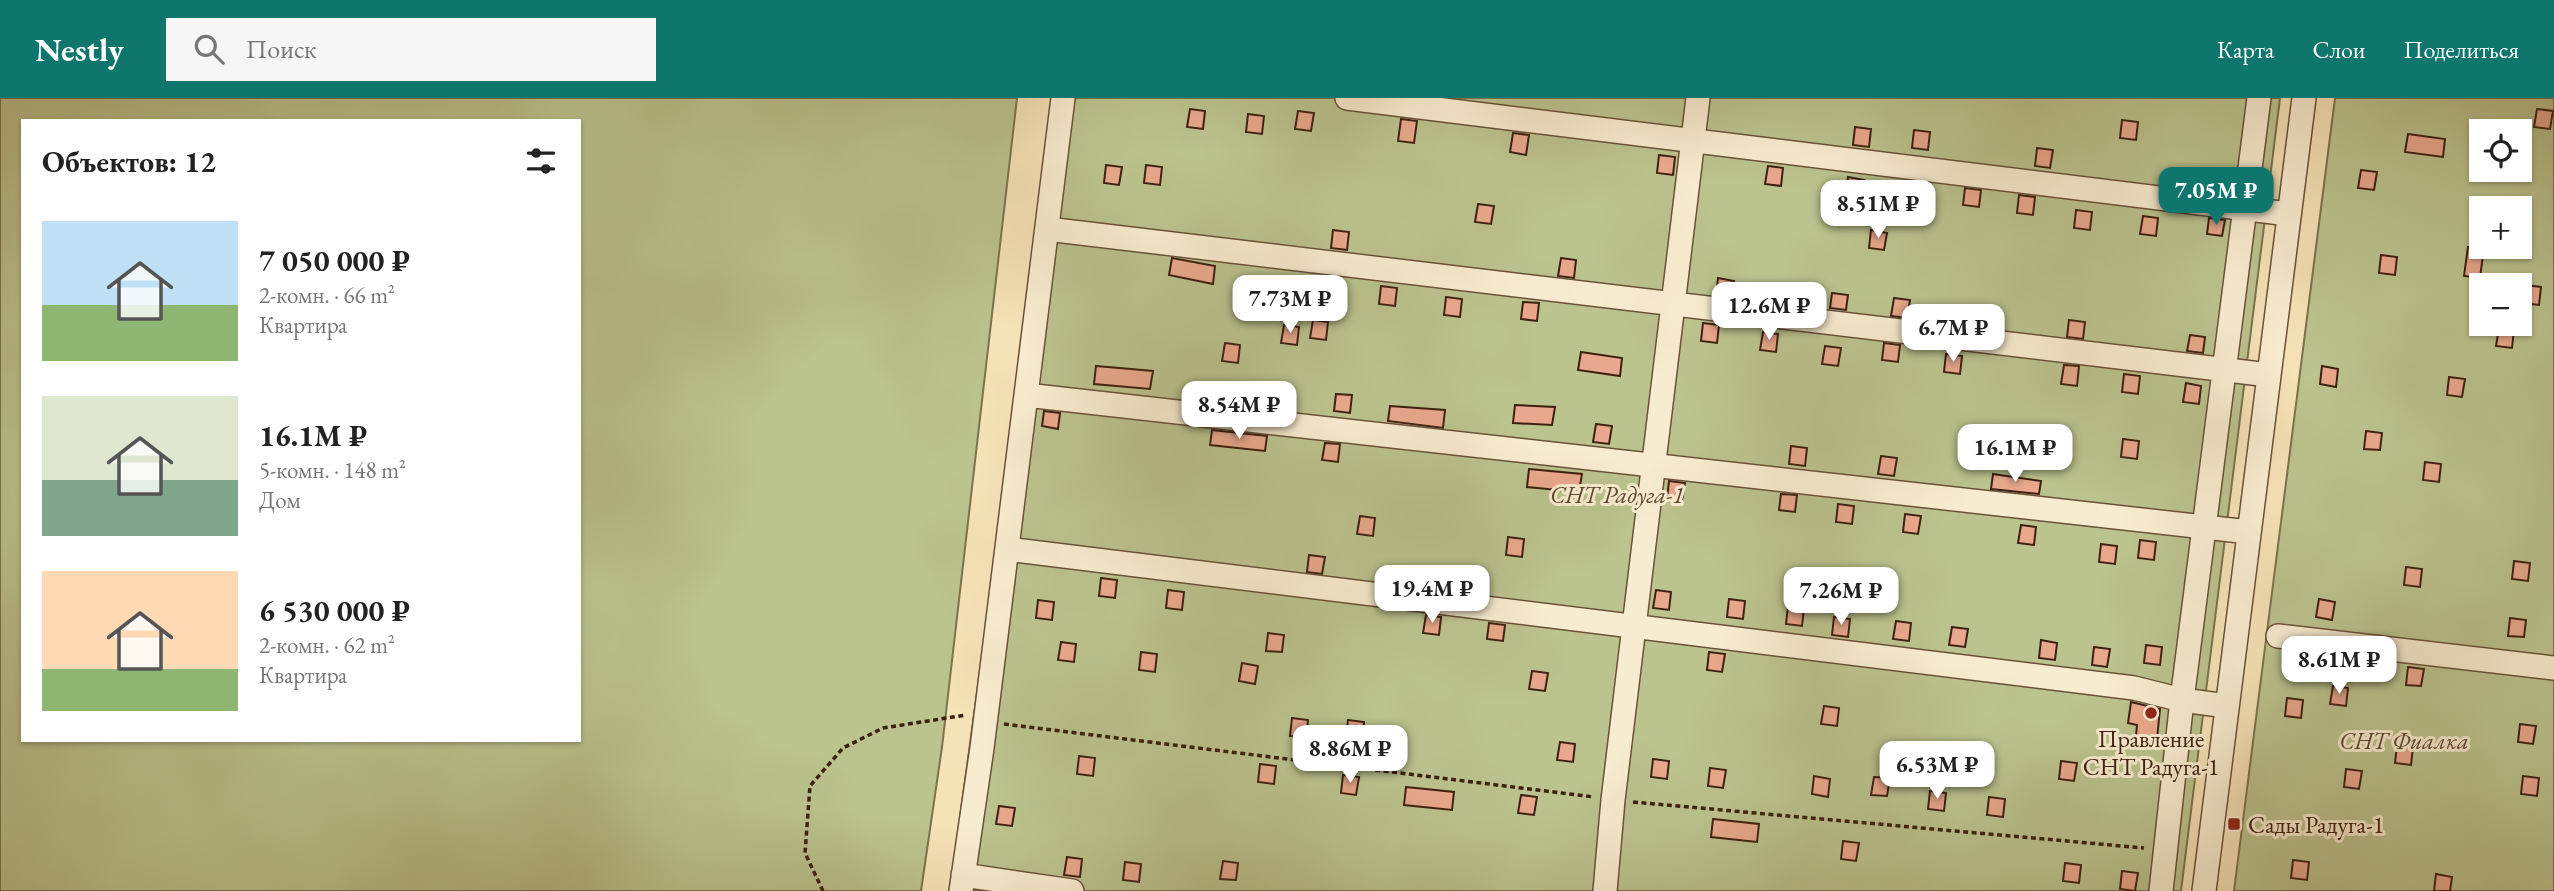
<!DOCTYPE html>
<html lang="ru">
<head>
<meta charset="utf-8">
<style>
  :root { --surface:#fff; --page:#f6f6f6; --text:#222; --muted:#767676; --accent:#0f766e }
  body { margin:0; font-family:"EB Garamond",serif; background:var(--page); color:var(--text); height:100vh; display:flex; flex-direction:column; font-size:26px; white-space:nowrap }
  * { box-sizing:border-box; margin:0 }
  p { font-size:23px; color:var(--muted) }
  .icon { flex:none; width:38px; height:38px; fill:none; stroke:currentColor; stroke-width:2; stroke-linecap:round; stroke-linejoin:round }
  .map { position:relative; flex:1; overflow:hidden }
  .sheet { position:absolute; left:21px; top:21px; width:560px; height:623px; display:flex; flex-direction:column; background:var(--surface); border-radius:0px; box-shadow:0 2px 5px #0004 }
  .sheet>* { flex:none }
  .buttons { position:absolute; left:2469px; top:21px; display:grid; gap:14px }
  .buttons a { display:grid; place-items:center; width:63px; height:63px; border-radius:0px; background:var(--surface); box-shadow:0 2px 5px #0004; font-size:35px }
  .price { position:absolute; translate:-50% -60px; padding:0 16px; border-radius:14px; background:#fff; color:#222; font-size:23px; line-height:46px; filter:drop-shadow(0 2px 4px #0008) }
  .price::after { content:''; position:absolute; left:50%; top:42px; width:21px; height:16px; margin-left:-10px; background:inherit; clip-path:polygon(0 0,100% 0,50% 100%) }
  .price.current { background:var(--accent); color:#fff }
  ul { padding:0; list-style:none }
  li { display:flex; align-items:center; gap:21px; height:175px; padding:0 21px }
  li span { display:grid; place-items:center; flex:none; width:196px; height:140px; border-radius:0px; color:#555 }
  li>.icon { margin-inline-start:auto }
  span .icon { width:84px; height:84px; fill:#fffc; stroke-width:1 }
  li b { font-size:30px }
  h2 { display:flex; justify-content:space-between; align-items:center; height:84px; padding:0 21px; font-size:30px }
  header { display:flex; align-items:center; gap:42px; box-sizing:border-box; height:98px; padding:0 35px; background:var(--accent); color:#fff }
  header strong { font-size:33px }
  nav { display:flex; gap:38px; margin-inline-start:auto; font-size:24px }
  .search { width:490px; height:63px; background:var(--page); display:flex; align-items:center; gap:18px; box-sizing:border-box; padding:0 24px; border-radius:0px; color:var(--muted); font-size:26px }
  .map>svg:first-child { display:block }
  .green { fill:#bbc38e; stroke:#7c724f; stroke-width:2; fill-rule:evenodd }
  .building { fill:#e9a88d; stroke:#3e2010; stroke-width:2 }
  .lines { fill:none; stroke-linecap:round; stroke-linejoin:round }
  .minor-casing { stroke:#6c503a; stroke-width:26 }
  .path { stroke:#3e2010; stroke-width:3.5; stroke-dasharray:5 3.5; stroke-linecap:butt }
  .minor { stroke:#f8ecd0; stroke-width:23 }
  .poi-dot { fill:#8f2418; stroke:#f8ecd0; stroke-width:2.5 }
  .labels { text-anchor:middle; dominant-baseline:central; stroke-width:6; stroke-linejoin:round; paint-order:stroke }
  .park-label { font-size:24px; font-style:italic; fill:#5d4930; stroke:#f8ecd0 }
  .poi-label { font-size:24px; fill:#3e2010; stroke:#f8ecd0 }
</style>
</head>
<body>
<header>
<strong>Nestly</strong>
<div class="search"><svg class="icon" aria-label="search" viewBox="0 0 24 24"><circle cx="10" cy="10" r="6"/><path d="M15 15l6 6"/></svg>Поиск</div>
<nav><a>Карта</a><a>Слои</a><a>Поделиться</a></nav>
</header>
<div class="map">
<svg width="2554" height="793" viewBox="0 0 2554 793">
  <rect width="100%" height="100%" fill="#f5e2b6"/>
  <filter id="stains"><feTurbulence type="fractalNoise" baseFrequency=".00286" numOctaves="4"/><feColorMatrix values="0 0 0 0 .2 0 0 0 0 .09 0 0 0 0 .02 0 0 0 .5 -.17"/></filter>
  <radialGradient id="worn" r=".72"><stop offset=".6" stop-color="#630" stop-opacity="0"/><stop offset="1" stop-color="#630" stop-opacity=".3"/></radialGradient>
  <path class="green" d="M0,0H1017L942,649L921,793H0ZM23,23H579V642H23Z
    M1058,0H2280L2181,793H950Z
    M2335,0H2554V793H2234ZM2482,33H2520V72H2482ZM2482,110H2520V149H2482ZM2482,187H2520V226H2482Z"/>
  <path class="building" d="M1190,11L1205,13L1203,31L1187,29Z
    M2537,11L2553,13L2550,31L2534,29Z
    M1298,13L1314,15L1311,33L1295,31Z
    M1248,16L1264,18L1262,36L1246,34Z
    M1401,21L1417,23L1414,45L1398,43Z
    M2122,22L2138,24L2136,42L2120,40Z
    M1855,29L1871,31L1869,49L1853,47Z
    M1914,32L1930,34L1928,52L1912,50Z
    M1513,35L1529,37L1526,57L1510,54Z
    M2408,36L2445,41L2443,59L2405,54Z
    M2037,50L2053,52L2050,70L2035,68Z
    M1659,57L1675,59L1673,77L1657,75Z
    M1106,67L1122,69L1119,87L1104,85Z
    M1146,67L1162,69L1160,87L1144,85Z
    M1768,68L1783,70L1781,88L1765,86Z
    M2217,71L2233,73L2230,91L2215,89Z
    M2361,72L2377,74L2374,92L2358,90Z
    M1848,79L1864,82L1862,99L1846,97Z
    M1965,90L1981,92L1979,109L1963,107Z
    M2019,97L2035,99L2033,117L2017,115Z
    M1478,106L1494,108L1491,126L1475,124Z
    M2076,112L2092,114L2090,132L2074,130Z
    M2143,118L2158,120L2156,138L2140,136Z
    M2209,120L2225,122L2222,138L2207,136Z
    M1333,132L1349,134L1347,152L1331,150Z
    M1871,132L1887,135L1884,152L1869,150Z
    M2468,149H2484L2480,180L2464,178Z
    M2381,157L2397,159L2395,177L2379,175Z
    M1172,160L1215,168L1213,186L1169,177Z
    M1561,160L1576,162L1574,180L1558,178Z
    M1718,180L1734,183L1732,199L1716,197Z
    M2525,187L2541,189L2539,207L2523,205Z
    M1381,188L1397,190L1395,208L1379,206Z
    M1832,195L1848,197L1846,212L1830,210Z
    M1446,199L1462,201L1460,219L1444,217Z
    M1894,200L1910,202L1907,220L1891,218Z
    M1523,204L1539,205L1537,223L1521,221Z
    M1313,222L1328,224L1326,242L1310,240Z
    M2069,222L2085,224L2083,241L2067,239Z
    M1703,225L1719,227L1717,245L1701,243Z
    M1284,227L1299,229L1297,247L1281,245Z
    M2499,230L2514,232L2512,250L2496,248Z
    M1763,234L1778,236L1776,254L1760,252Z
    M2190,237L2205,239L2203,255L2187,253Z
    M1225,245L1240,247L1238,265L1222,263Z
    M1884,245L1900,247L1898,264L1882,262Z
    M1825,248L1841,250L1838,268L1822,266Z
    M1581,254L1622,260L1620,278L1578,272Z
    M1946,256L1962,258L1960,276L1944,274Z
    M2064,267L2079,268L2077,288L2061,286Z
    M1096,268L1153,273L1150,291L1094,286Z
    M2322,268L2338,271L2336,289L2320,286Z
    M2124,276L2140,278L2138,296L2122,294Z
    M2449,279L2465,281L2462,299L2447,297Z
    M2186,285L2201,288L2199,306L2183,304Z
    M1336,296L1352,297L1350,315L1334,313Z
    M1515,307L1555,309L1552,327L1513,325Z
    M1390,308L1445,312L1443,330L1388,323Z
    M1044,313L1060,315L1058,331L1042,328Z
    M1596,326L1612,328L1609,346L1593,344Z
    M1212,332L1267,338L1265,353L1210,347Z
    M2366,333L2382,335L2380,352L2364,351Z
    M2123,341L2139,343L2137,361L2121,359Z
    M1325,345L1340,346L1338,364L1322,362Z
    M1791,348L1807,350L1805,368L1789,366Z
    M1881,358L1897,360L1894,378L1878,376Z
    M2425,364L2441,366L2439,384L2423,382Z
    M1529,371L1582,376L1579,394L1527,389Z
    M1993,376L2041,383L2039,396L1991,391Z
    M1669,383L1685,385L1682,403L1667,401Z
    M1781,396L1797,397L1795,414L1779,412Z
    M1838,406L1854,408L1852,426L1836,424Z
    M1905,416L1921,418L1918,436L1903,434Z
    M1360,418L1375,420L1373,438L1357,436Z
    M2021,427L2036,429L2034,447L2018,445Z
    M1508,439L1524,441L1522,459L1506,457Z
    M2140,442L2156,444L2154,462L2138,460Z
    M2101,446L2117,448L2115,466L2099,464Z
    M1309,457L1325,459L1322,476L1307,474Z
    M2514,463L2530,465L2528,483L2512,481Z
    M2406,469L2422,471L2420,489L2404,487Z
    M1101,480L1117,482L1115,500L1099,498Z
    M1168,492L1184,494L1182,512L1166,510Z
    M1656,492L1671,494L1669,512L1653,510Z
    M1729,501L1745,503L1743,521L1727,519Z
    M2319,501L2335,504L2332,522L2316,519Z
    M1038,502L1054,504L1052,522L1036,520Z
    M1788,508L1804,510L1802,528L1786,526Z
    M1426,517L1441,519L1439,537L1423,535Z
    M1834,519L1850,521L1848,539L1832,537Z
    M2510,520L2526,522L2524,539L2508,538Z
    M1896,523L1911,525L1909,543L1893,541Z
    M1489,525L1505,527L1503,543L1487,541Z
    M1952,529L1968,531L1965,549L1949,547Z
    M1268,535L1284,537L1282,554L1266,553Z
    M2041,542L2057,545L2055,562L2039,560Z
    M1061,544L1076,546L1074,564L1058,562Z
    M2146,547L2162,549L2160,567L2144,565Z
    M2094,549L2110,551L2107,569L2092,567Z
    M1141,554L1157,556L1155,574L1139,572Z
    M1709,554L1725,556L1722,574L1707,572Z
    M1242,565L1258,568L1255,586L1239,583Z
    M2408,569L2424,571L2421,588L2406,587Z
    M1532,573L1548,575L1545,593L1529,591Z
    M2333,588L2348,590L2346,608L2330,606Z
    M2287,600L2303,602L2301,620L2285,618Z
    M2131,604L2160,611L2157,641L2136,638L2137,627L2128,625Z
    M1824,608L1839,610L1837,628L1821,626Z
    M1292,620L1308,622L1306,640L1290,638Z
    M1348,622L1364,624L1362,642L1346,640Z
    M2520,626L2536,628L2533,646L2518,644Z
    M1560,644L1575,646L1573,664L1557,662Z
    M2397,647L2413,649L2411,667L2395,665Z
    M1079,658L1095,660L1093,678L1077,676Z
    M1653,661L1669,663L1667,681L1651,679Z
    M2061,663L2077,665L2074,683L2059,681Z
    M1260,666L1276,668L1274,686L1258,684Z
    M1710,670L1726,672L1723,690L1708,688Z
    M2346,671L2362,673L2359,691L2344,689Z
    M1343,677L1359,679L1356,697L1341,695Z
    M1814,678L1830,681L1828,699L1812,696Z
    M2523,678L2539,680L2537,698L2521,696Z
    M1874,679L1890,680L1887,698L1871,697Z
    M1406,689L1454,694L1452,712L1404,707Z
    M1930,693L1946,695L1944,713L1928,711Z
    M1521,697L1537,699L1534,717L1518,715Z
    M1989,699L2005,701L2003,719L1987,717Z
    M999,708L1015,710L1012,728L996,726Z
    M1713,721L1759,726L1757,744L1711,739Z
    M1843,743L1859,745L1856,763L1841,761Z
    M1067,759L1082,761L1080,779L1064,777Z
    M2293,762L2309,764L2307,782L2291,780Z
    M1223,763L1238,765L1236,782L1220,781Z
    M1125,764L1141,766L1139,784L1123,782Z
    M2065,765L2081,767L2079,785L2063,783Z
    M2122,773L2138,775L2135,793L2120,791Z
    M2436,776L2452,779L2450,793H2434Z"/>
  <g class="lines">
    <defs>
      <path id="minor" d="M1347,0L2289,116
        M1047,131L2269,277
        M1026,297L2249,434
        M1007,451L2134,590L2182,602L2259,0
        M2278,538L2554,570
        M963,777L1072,793
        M961,793L982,650L1063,0
        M1605,793L1613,702L1698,0
        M2161,793L2182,602L2227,608
        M2204,793L2304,0"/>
    </defs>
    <use href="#minor" class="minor-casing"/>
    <path class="path" d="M1004,626L1594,699
      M1633,704L2144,750
      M823,793L805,755L810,688L843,650L883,630L966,617"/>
    <use href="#minor" class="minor"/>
  </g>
  <g class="poi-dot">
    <circle cx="2151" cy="615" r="7"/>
    <rect x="2227" y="719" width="14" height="14" rx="3.5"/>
  </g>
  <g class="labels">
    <g class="park-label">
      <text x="1617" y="396">СНТ Радуга-1</text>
      <text x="2404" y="642">СНТ Фиалка</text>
    </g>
    <g class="poi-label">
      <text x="2151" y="640">Правление<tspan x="2151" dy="28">СНТ Радуга-1</tspan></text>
      <text x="2248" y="726" text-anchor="start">Сады Радуга-1</text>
    </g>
  </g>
  <rect width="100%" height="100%" filter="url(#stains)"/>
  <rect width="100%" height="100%" fill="url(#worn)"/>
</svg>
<div class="buttons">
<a><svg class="icon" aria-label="locate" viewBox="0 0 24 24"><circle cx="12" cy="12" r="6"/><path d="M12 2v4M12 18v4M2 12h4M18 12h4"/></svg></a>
<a>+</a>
<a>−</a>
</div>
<b class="price current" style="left:2216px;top:129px">7.05M ₽</b>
<b class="price" style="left:1878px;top:142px">8.51M ₽</b>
<b class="price" style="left:1290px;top:237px">7.73M ₽</b>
<b class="price" style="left:1769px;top:244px">12.6M ₽</b>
<b class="price" style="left:1953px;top:266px">6.7M ₽</b>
<b class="price" style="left:1239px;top:343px">8.54M ₽</b>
<b class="price" style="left:2015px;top:386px">16.1M ₽</b>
<b class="price" style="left:1432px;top:527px">19.4M ₽</b>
<b class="price" style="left:1841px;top:529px">7.26M ₽</b>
<b class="price" style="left:2339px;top:598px">8.61M ₽</b>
<b class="price" style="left:1350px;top:687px">8.86M ₽</b>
<b class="price" style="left:1937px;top:703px">6.53M ₽</b>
<section class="sheet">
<h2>Объектов: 12<svg class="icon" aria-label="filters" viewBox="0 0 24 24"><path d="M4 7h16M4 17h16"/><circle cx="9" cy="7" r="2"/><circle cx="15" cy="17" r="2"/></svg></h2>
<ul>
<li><span style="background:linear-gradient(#bfe0f5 60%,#8fb573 0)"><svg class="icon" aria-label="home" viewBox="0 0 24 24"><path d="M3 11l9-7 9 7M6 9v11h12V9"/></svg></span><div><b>7 050 000 ₽</b><p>2-комн. · 66 m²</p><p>Квартира</p></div></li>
<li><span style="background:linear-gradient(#dfe7d0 60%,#7fa58c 0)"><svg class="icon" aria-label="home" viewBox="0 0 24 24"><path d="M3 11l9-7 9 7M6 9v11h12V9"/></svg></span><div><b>16.1M ₽</b><p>5-комн. · 148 m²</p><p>Дом</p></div></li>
<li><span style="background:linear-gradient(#ffd9b3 70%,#8fb573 0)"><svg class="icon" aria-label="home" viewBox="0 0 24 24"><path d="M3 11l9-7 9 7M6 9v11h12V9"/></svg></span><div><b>6 530 000 ₽</b><p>2-комн. · 62 m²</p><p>Квартира</p></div></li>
</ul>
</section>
</div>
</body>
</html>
